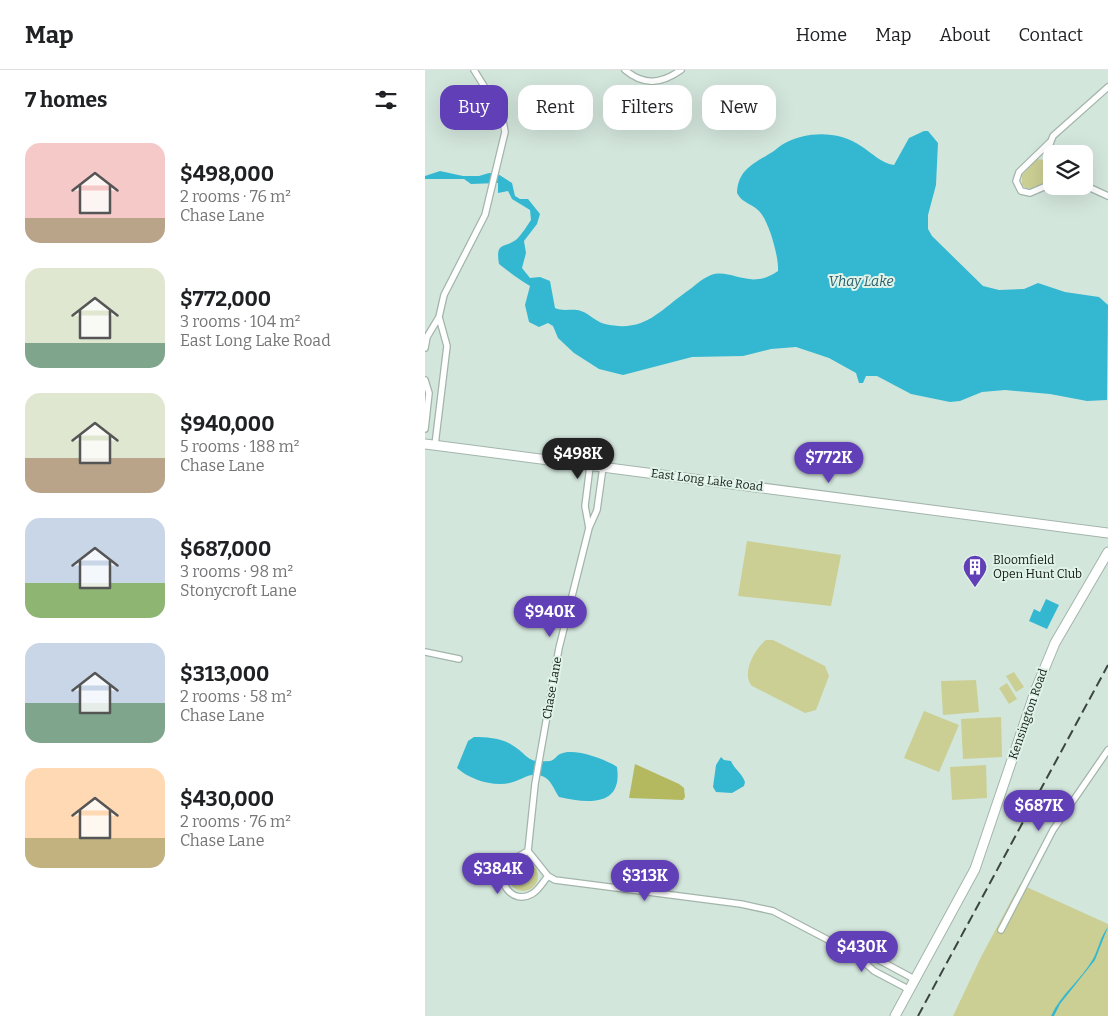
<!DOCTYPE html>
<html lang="en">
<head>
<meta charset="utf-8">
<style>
  :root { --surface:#fff; --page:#f2f2f2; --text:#202124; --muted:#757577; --line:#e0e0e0; --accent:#603fb7 }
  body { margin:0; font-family:Bitter,serif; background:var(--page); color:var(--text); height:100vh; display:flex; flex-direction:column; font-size:19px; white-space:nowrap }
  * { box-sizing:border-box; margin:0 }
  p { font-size:16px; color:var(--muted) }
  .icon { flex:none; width:28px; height:28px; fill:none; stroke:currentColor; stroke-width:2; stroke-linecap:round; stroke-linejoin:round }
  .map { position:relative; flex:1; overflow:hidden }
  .side { display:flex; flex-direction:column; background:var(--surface); width:425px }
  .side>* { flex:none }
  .banner { position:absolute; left:15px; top:15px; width:475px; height:45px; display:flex; gap:10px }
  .tools { position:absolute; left:618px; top:75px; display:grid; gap:10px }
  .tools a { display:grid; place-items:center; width:50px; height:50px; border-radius:10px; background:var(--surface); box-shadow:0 5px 20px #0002; font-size:25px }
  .price { position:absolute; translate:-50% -42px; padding:0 11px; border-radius:18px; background:var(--accent); color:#fff; font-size:16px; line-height:32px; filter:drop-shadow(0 1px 2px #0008) }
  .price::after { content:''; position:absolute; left:50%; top:30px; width:15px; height:11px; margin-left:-8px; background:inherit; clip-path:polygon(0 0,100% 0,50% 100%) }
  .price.on { background:#222; color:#fff }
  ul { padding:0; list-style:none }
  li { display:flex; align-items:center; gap:15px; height:125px; padding:0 25px }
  li span { display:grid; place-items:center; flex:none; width:140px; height:100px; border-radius:15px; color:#555 }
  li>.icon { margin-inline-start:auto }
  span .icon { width:60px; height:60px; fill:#fffc; stroke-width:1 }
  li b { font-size:21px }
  h2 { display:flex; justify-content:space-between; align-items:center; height:60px; padding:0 25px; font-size:21px }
  .chip { padding:0 18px; border-radius:15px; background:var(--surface); box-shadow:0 5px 20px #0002; font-size:18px; line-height:45px }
  .chip.on { background:var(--accent); color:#fff }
  header { display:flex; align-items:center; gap:30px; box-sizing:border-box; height:70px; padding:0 25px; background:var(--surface); border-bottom:1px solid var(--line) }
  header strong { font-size:24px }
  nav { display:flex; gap:28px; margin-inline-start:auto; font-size:18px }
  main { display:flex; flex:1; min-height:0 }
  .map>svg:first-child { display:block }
  .green { fill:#cbcf93 }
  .forest { fill:#b4b85e }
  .water { fill:#34b8d1 }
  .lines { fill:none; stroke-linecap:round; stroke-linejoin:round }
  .street-casing { stroke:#a3b5ab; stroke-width:8 }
  .secondary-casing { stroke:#a3b5ab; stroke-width:11 }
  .street { stroke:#fff; stroke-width:5.5 }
  .secondary { stroke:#fff; stroke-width:9 }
  .rail { stroke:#3c4541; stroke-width:2; stroke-dasharray:10 5; stroke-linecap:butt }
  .labels { text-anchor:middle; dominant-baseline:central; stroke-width:4; stroke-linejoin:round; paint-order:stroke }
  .street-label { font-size:12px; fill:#141a17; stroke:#e0f3e9 }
  .poi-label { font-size:12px; fill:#141a17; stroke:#e0f3e9; text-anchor:start }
  .water-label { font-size:14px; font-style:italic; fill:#2b5e6a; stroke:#e0f3e9 }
</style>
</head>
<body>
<header>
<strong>Map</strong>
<nav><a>Home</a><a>Map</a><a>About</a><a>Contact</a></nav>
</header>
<main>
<section class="side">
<h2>7 homes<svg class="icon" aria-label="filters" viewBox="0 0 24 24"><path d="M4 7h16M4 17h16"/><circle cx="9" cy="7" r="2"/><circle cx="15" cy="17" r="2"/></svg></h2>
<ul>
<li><span style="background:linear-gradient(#f6c9c9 75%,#b9a48a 0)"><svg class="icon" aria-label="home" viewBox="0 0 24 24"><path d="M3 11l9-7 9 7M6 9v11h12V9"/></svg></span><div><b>$498,000</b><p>2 rooms · 76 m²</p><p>Chase Lane</p></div></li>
<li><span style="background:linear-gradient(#dfe7d0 75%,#7fa58c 0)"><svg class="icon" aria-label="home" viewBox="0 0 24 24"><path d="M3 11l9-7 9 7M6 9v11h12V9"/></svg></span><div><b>$772,000</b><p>3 rooms · 104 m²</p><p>East Long Lake Road</p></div></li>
<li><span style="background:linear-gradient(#dfe7d0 65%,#b9a48a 0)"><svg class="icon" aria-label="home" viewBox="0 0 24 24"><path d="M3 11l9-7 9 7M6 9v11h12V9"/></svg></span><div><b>$940,000</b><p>5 rooms · 188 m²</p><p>Chase Lane</p></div></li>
<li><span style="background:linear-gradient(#c9d6e8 65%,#8fb573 0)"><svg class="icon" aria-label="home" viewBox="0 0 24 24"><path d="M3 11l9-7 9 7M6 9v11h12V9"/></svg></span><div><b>$687,000</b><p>3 rooms · 98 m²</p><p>Stonycroft Lane</p></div></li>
<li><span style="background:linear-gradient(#c9d6e8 60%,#7fa58c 0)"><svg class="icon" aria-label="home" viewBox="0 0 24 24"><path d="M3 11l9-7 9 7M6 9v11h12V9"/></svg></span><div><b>$313,000</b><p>2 rooms · 58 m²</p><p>Chase Lane</p></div></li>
<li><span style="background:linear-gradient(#ffd9b3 70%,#c2b280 0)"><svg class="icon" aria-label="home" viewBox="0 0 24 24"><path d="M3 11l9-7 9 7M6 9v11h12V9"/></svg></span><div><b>$430,000</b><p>2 rooms · 76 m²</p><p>Chase Lane</p></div></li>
</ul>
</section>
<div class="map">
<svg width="683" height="946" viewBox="0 0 683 946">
  <rect width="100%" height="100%" fill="#d3e6dc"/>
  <path class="green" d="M612,89L619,90L626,96V110L620,115L602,119L597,115V105Z
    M322,471L416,485L406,536L313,526Z
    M341,570H348L400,596L404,606L391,640L380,643L327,616C316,604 329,579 341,570Z
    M589,602L599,617L591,622L581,606Z
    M551,610L554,642L518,645L516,611Z
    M582,613L592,629L584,634L574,618Z
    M499,641L534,655L514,702L479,688Z
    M576,647L577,687L538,689L536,649Z
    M561,695L562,728L527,730L525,697Z
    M83 806a15 15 0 1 1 30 0a15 15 0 1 1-30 0Z
    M595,814L683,854V946H528L556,887Z"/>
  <path class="forest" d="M210,694L254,714L259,718L260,727L258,730L204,728Z"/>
  <path class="water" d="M499,61H503L513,73L511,115L503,145V159L507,166L558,216L574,220L599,219L613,213L640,222L674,227L683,235L682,330L662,331L625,324L580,320L557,322L535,331L525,332L486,324L452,306H441L438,313H434L431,303L404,288L371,277L346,279L318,286L267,287L198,305L174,299L149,283L133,268L128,256L123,253L114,257L104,252L100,235L105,216C94,209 84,202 74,194C70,170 80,179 92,169C97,164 102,156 106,150L105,140L87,129L83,121L73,123V113L46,114L39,109H0V106L15,101L38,106H54L64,103L73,104L87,113L90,126L95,129H103L115,144L112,154L99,171L101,183L97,198L105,208L115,207L125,211L130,238C138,242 148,238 156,241C165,244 171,252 180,254C219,263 233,242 261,222C270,216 276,209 286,205C307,198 325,221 353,201C354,187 344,151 334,141C326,133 317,133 312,123C313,100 328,94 344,84C350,81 354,76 360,73C383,61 414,61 436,76C447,83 456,93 469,95L484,68Z
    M621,529L634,535L622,559L604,551L609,539L615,542Z
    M49,667C61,667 77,668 87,675C105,686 100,693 125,691C130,690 131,686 135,684C148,677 181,689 192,697C198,738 161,733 134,727C129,720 126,709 117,706C104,702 99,709 88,712C71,718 45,710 32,698L43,671Z
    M296,687L299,690L306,691C309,699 317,703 320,712L319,716L307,723L291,722L288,717L291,695Z
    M683,857L670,890L635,934L629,946H626C636,924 656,910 668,889C674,878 675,867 683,857Z"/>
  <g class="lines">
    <defs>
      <path id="street" d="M200,0C219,16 236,14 256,0
        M625,72L594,102L591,111L596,121L605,123L626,114
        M626,90L623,79L628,66L683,17
        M659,115L683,126
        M0,278L2,267L14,247L19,225L60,145L80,62L77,45L49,0
        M0,310L4,323L0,359
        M10,375L22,276L14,247
        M178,397L172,440L164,458L134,578L110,714L103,781L123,806L130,810L316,834L348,841L430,884L449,901L485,920
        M164,458L160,436L165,396
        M0,582L34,589
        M103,781L80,794C71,812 87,835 107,824C114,820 118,812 123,806
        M576,860L628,760L683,680
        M432,884L454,890L491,910"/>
      <path id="secondary" d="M0,374L683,463
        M470,946L550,799L611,619L630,573L683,482"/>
    </defs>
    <use href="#street" class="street-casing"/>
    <use href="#secondary" class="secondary-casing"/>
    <use href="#street" class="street"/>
    <use href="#secondary" class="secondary"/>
    <path class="rail" d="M493,946L683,595"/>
  </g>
  <defs>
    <symbol id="building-pin" viewBox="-11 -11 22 30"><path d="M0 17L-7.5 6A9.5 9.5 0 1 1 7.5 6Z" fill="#603fb7" stroke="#e0f3e9"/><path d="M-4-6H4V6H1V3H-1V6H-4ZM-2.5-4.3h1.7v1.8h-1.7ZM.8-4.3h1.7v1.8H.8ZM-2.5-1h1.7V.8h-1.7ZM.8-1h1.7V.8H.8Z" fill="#fff"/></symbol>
  </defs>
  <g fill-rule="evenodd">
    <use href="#building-pin" x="536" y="483" width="28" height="38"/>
  </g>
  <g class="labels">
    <g class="street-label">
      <text transform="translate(282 410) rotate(7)">East Long Lake Road</text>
      <text transform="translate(127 618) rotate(-80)">Chase Lane</text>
      <text transform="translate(603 644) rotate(-71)">Kensington Road</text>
    </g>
    <g class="poi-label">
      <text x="568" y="490">Bloomfield<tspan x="568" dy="14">Open Hunt Club</tspan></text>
    </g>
    <g class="water-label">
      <text x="436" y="211">Vhay Lake</text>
    </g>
  </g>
</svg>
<div class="tools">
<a><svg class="icon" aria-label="layers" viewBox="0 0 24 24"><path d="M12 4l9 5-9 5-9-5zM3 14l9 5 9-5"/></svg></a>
</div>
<b class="price on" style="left:153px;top:410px">$498K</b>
<b class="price" style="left:404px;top:414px">$772K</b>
<b class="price" style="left:125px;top:568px">$940K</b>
<b class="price" style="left:614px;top:762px">$687K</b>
<b class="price" style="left:73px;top:825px">$384K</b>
<b class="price" style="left:220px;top:832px">$313K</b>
<b class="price" style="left:437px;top:903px">$430K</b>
<div class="banner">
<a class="chip on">Buy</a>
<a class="chip">Rent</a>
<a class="chip">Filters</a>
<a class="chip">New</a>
</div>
</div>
</main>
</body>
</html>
